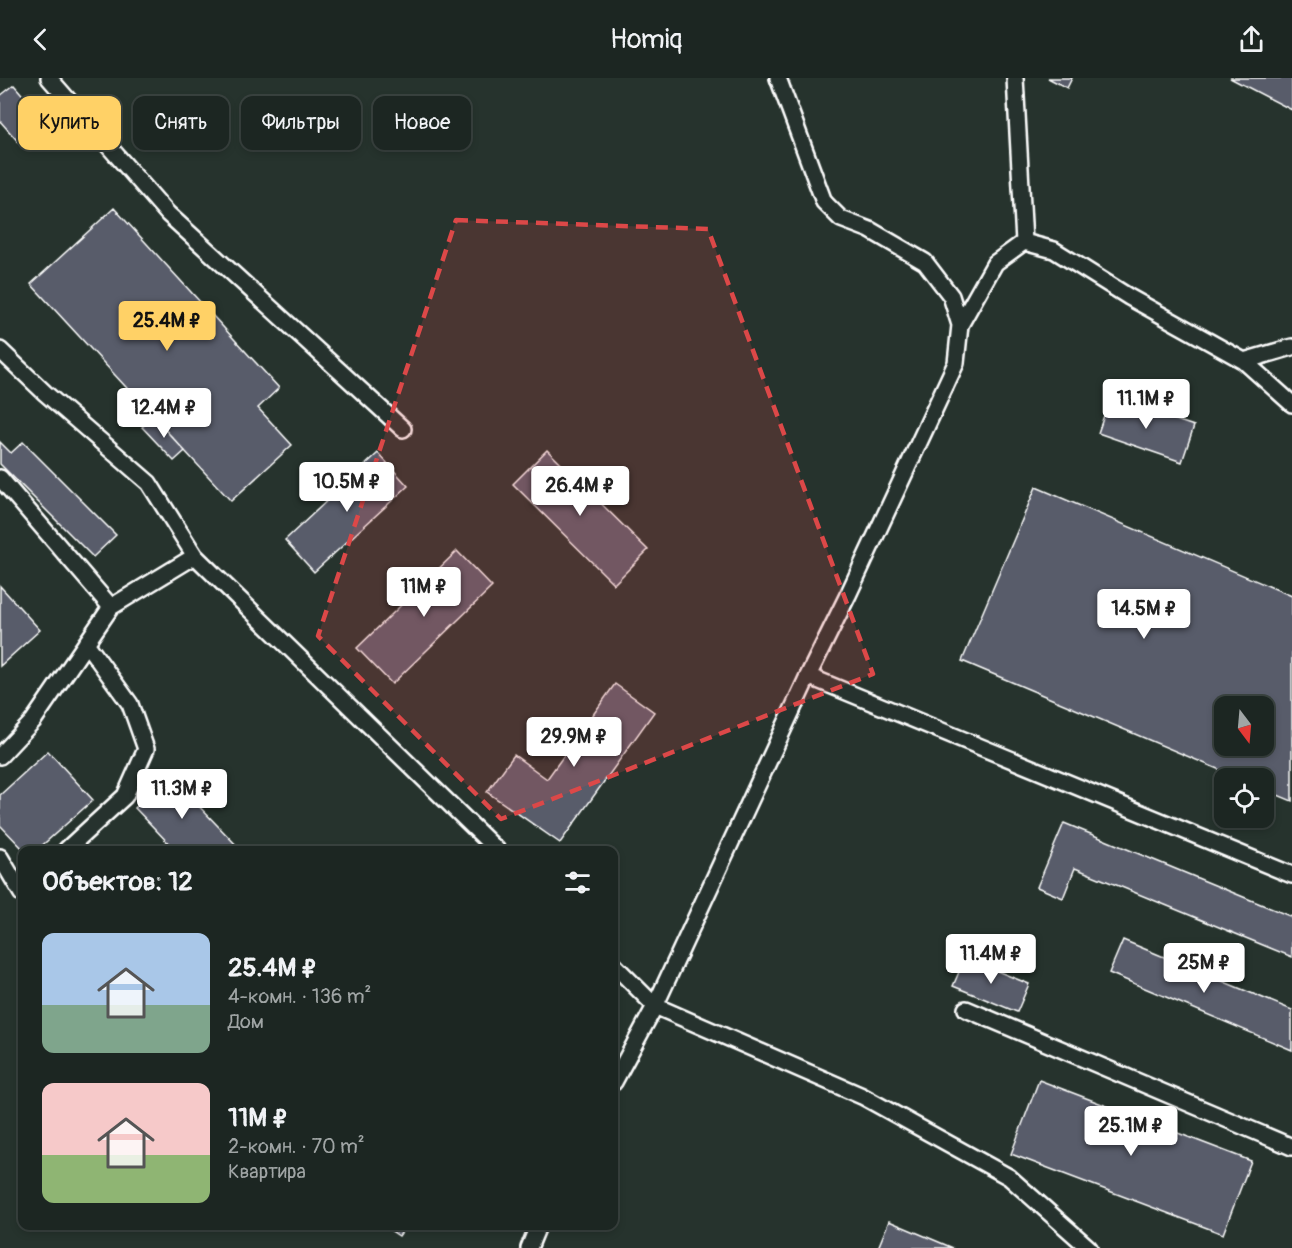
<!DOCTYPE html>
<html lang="ru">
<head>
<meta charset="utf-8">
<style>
  :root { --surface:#1c2622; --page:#29322f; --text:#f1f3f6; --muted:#a0a5a5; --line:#3a4340; --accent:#ffd166 }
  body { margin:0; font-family:Pangolin,sans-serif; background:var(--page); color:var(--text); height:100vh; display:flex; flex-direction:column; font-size:22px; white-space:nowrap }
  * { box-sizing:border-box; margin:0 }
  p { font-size:20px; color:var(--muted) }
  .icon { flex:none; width:33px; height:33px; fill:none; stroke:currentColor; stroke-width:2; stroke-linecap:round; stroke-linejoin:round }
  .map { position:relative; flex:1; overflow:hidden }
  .drawer { position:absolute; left:18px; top:768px; width:600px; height:384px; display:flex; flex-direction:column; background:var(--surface); border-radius:12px; box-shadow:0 3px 9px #0003,0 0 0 2px var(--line) }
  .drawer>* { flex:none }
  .banner { position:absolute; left:18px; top:18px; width:600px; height:54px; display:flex; gap:12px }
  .needle { width:39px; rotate:164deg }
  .tools { position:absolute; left:1214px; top:618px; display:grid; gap:12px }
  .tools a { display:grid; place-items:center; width:60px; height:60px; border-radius:12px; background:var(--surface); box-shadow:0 3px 9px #0003,0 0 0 2px var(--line); font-size:30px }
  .price { position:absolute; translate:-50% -51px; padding:0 14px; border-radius:6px; background:#fff; color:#222; font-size:20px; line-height:39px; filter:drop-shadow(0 2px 3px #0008) }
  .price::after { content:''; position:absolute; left:50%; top:36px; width:18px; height:14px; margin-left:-9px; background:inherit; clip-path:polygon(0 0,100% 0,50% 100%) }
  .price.on { background:var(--accent); color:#111 }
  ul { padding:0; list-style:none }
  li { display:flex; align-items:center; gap:18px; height:150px; padding:0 24px }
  li span { display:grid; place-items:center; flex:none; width:168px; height:120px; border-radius:12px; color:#555 }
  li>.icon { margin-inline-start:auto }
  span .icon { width:72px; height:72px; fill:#fffc; stroke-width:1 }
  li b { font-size:26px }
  h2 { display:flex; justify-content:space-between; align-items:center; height:72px; padding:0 24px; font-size:26px }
  .pill { padding:0 21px; border-radius:12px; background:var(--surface); box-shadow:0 3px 9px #0003,0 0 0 2px var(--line); font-size:21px; line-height:54px }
  .pill.on { background:var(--accent); color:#111 }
  header { display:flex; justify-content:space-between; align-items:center; height:78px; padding:0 24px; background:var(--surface); font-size:27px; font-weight:600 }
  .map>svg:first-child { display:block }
  .building { fill:#585c6a; stroke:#fff; stroke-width:1.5; fill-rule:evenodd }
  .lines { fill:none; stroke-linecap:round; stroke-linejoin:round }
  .service-casing { stroke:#fff; stroke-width:20 }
  .service { stroke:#26332d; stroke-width:15 }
  .marked { fill:#dc4848; fill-opacity:0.2; stroke:#dc4848; stroke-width:4.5; stroke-dasharray:12 8; stroke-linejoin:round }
</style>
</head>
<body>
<header><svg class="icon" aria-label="back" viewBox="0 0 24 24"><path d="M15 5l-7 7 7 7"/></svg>Homiq<svg class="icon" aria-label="share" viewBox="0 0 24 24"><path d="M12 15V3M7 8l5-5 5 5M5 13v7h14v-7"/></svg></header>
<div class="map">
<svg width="1292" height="1170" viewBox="0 0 1292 1170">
  <rect width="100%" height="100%" fill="#26332d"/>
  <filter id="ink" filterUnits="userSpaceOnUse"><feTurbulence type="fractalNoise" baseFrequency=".0167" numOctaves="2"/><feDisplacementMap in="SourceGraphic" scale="12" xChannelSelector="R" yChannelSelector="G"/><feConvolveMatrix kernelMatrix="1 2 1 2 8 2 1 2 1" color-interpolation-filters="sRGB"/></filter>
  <g filter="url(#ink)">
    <path class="building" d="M1048,0H1072L1067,10Z
      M1230,0H1292V32Z
      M14,7L47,45L21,67L0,43V18Z
      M114,130L279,310L258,330L292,367L231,423L31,206Z
      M1110,320L1194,348L1182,384L1098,355Z
      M153,339L185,373L174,383L142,349Z
      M0,364L11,375L23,364L116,457L93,479L0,386Z
      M547,372L648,472L614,506L513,406Z
      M378,375L408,408L314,494L285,462Z
      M1036,409L1292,518V723L1263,711V700H1239L962,583ZM1224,628H1263V668H1224Z
      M457,473L492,509L392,606L357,570Z
      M0,508L40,552L0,588Z
      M615,606L654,634L560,765L487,714L514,677L547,701Z
      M48,673L93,722L37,772H24L0,747V717Z
      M169,697L241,772H175L135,730Z
      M1064,745L1292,839V879L1075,790L1063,820L1037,809Z
      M1123,862L1292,932V972L1109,895Z
      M965,880L1029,906L1017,934L953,908Z
      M1039,1002L1251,1083L1223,1156L1011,1076Z
      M889,1143L953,1170H878Z
      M384,1148H406L399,1158Z"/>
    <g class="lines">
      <defs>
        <path id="service" d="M49,0L168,136L403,351
          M1015,0L1024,164
          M960,247L995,185L1024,164L1054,172L1129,219L1244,283L1292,326
          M0,272L45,315L149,405L195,478
          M1244,283L1292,269
          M0,400L111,529L195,478L497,772
          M808,598L1292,797
          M0,678L33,643L111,529
          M66,772L125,718L146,671L130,626L86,565
          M0,779L22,816
          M614,887L655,928L862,1018L1009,1099L1089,1170
          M966,931L1292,1069
          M614,1004L655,928L808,598L848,517L956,285L960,247L951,218L925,184L870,152L841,141L824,124L778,0
          M529,1170L538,1148"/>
      </defs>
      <use href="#service" class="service-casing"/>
      <use href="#service" class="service"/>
    </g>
  </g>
  <path class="marked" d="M456,142L708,151L873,596L501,741L318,558Z"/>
</svg>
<div class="tools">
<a><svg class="needle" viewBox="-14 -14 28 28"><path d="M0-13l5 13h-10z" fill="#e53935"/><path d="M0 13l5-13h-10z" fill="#a0a5a5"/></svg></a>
<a><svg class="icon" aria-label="locate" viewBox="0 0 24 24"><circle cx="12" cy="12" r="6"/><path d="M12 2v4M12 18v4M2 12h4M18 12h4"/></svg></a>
</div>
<b class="price on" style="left:167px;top:274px">25.4M ₽</b>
<b class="price" style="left:1146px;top:352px">11.1M ₽</b>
<b class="price" style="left:164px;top:361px">12.4M ₽</b>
<b class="price" style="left:347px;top:435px">10.5M ₽</b>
<b class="price" style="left:580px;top:439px">26.4M ₽</b>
<b class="price" style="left:424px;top:540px">11M ₽</b>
<b class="price" style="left:1144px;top:562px">14.5M ₽</b>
<b class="price" style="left:574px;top:690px">29.9M ₽</b>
<b class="price" style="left:182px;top:742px">11.3M ₽</b>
<b class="price" style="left:991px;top:907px">11.4M ₽</b>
<b class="price" style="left:1204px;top:916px">25M ₽</b>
<b class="price" style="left:1131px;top:1079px">25.1M ₽</b>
<div class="banner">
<a class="pill on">Купить</a>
<a class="pill">Снять</a>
<a class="pill">Фильтры</a>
<a class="pill">Новое</a>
</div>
<section class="drawer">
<h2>Объектов: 12<svg class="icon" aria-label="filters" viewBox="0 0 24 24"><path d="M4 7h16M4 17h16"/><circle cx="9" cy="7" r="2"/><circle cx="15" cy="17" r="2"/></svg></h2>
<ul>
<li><span style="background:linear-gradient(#a9c7e8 60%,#7fa58c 0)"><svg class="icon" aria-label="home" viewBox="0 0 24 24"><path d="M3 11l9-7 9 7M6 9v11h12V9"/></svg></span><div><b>25.4M ₽</b><p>4-комн. · 136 m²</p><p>Дом</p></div></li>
<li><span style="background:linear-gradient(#f6c9c9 60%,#8fb573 0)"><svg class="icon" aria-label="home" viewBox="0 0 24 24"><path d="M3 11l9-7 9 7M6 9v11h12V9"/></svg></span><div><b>11M ₽</b><p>2-комн. · 70 m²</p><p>Квартира</p></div></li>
</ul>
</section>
</div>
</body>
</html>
